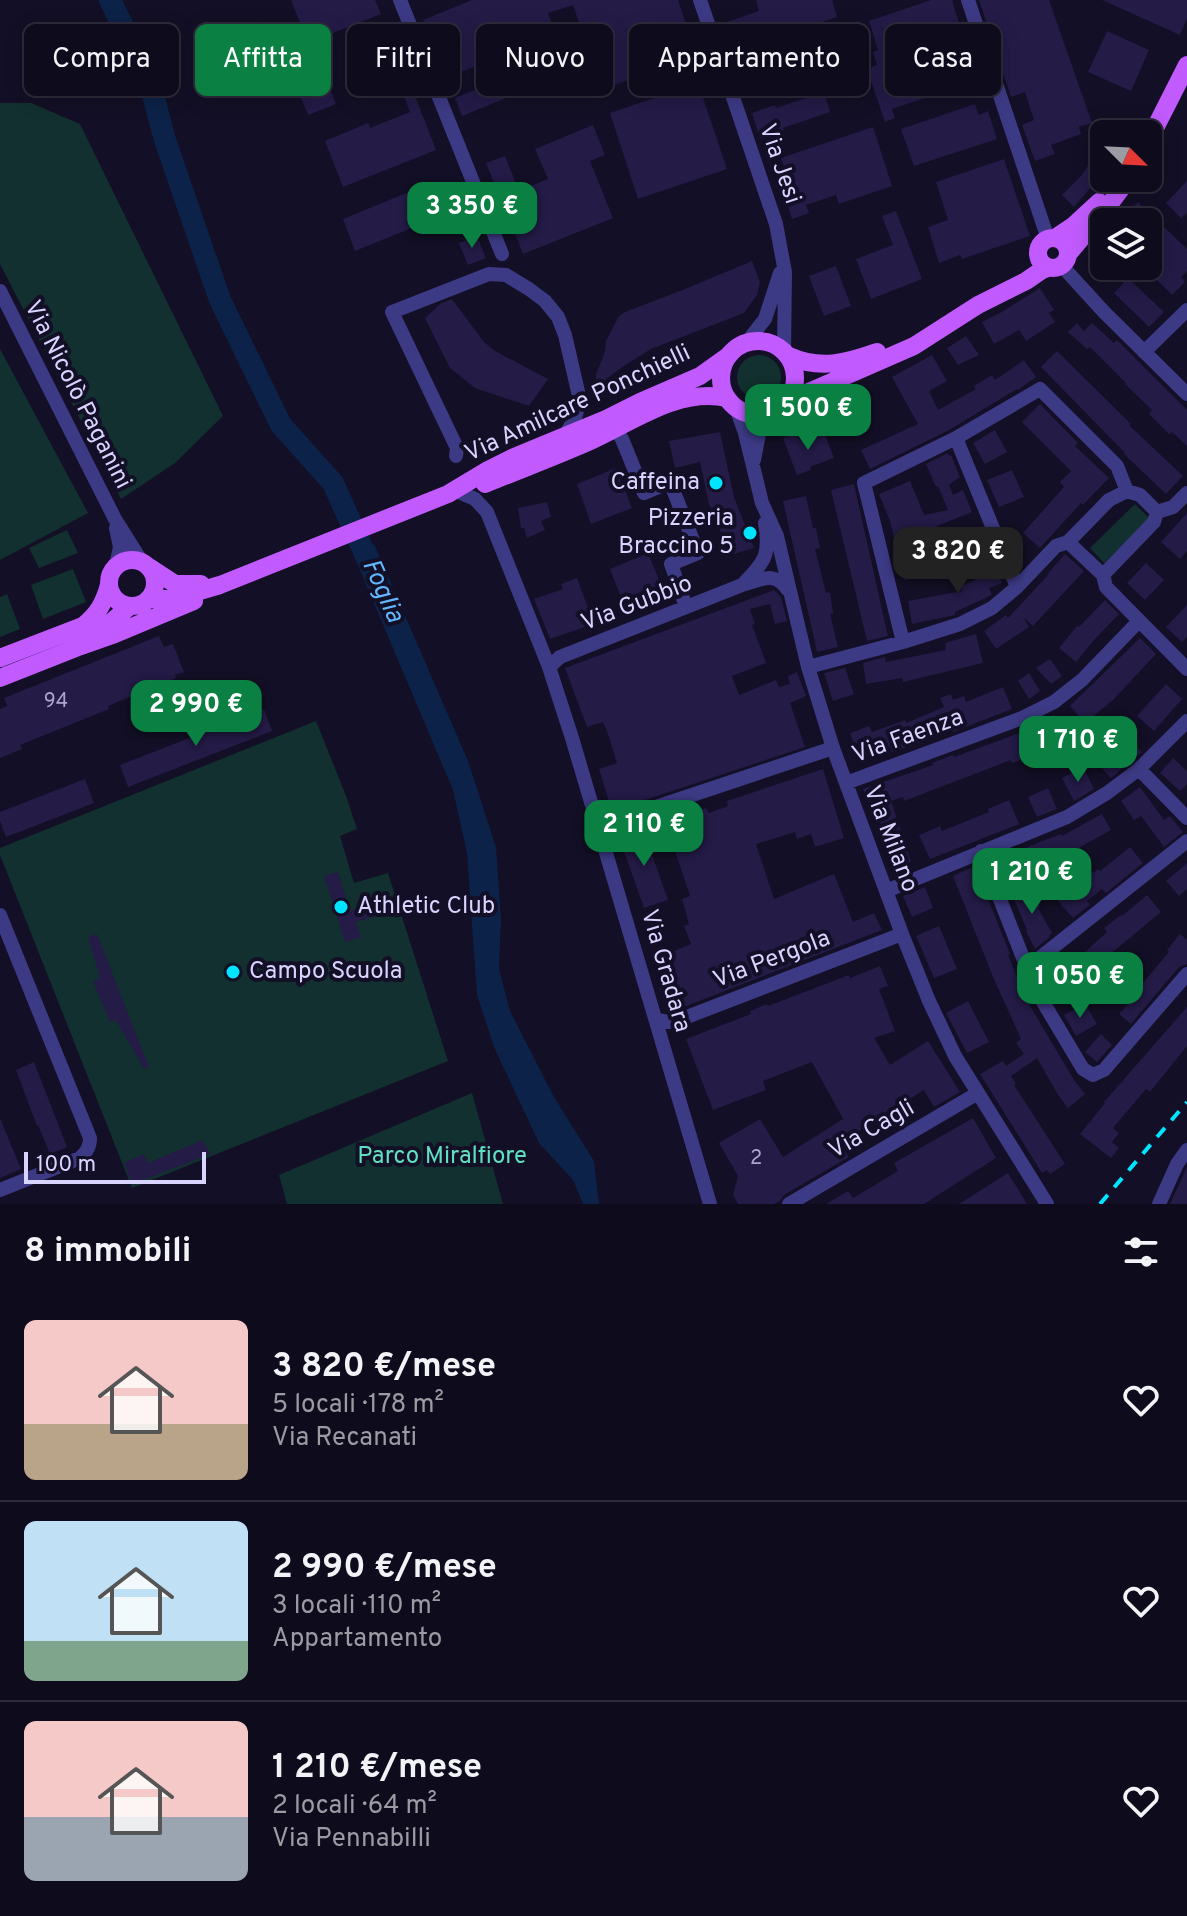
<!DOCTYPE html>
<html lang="it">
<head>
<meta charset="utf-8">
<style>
  :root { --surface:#0e0b1c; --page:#171425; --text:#f1f3f6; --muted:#9b9ba3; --line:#2e2b3b; --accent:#0b8043 }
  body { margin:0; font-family:Overpass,sans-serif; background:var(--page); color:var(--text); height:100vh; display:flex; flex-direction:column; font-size:30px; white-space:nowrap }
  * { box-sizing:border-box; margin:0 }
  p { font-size:26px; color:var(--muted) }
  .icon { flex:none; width:44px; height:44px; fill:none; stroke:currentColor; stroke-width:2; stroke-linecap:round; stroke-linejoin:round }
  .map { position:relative; height:1204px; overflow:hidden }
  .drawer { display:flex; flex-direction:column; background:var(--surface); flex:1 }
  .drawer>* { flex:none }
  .guide { position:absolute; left:24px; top:24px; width:1140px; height:72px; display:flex; gap:16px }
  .needle { width:52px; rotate:114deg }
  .buttons { position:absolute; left:1090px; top:120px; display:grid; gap:16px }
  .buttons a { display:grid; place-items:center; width:72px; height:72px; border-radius:12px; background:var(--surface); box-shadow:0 4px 20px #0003,0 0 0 2px var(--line); font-size:40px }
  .scale { position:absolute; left:24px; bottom:20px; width:182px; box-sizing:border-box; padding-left:8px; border:4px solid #d9d4ff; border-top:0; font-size:22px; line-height:28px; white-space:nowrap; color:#d9d4ff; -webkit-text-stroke:6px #130f26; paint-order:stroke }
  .price { position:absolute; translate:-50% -68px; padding:0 18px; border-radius:16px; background:var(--accent); color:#fff; font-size:26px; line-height:52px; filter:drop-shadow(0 2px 4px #0008) }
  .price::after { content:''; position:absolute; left:50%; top:48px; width:24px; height:18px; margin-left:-12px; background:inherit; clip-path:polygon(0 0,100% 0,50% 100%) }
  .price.current { background:#222; color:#fff }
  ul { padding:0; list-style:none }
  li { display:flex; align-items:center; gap:24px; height:200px; padding:0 24px }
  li+li { border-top:2px solid var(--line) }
  li span { display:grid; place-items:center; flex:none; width:224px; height:160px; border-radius:12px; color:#555 }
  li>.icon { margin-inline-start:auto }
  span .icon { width:96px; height:96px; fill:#fffc; stroke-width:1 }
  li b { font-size:34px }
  h2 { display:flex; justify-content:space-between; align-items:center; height:96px; padding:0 24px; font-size:34px }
  .pill { padding:0 28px; border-radius:12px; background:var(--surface); box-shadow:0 4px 20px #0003,0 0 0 2px var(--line); font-size:28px; line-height:72px }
  .pill.current { background:var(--accent); color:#fff }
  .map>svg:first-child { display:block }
  .green { fill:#12302f }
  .water { fill:#0c2248 }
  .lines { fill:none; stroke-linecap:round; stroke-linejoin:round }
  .river { stroke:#0c2248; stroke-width:22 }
  .building { fill:#241b47; fill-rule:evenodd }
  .minor { stroke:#3d3a85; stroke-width:14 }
  .major { stroke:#c25bff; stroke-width:18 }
  .rail { stroke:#00e5ff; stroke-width:4; stroke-dasharray:12 10; stroke-linecap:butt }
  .poi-dot { fill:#00e5ff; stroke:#130f26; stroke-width:3 }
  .labels { text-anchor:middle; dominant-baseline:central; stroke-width:8; stroke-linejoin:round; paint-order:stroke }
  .number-label { font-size:20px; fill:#aca6d1 }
  .street-label { font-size:24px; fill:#d9d4ff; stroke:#130f26 }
  .poi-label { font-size:24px; fill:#d9d4ff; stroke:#130f26; text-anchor:end }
  .park-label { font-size:24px; fill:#5fe0c0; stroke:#130f26 }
  .water-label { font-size:26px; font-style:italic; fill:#62b6ff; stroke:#130f26 }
</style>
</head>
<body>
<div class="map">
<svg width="1187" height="1204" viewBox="0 0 1187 1204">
  <rect width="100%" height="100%" fill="#130f26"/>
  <path class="green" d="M0,103H31L80,124L223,416L175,463L121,499L0,264Z
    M0,349L88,513L0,560Z
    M737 377a22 22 0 1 1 44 0a22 22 0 1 1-44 0Z
    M1135,504L1150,519L1104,563L1090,548Z
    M67,530L78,553L39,568L29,548Z
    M73,569L86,602L43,619L31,585Z
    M7,594L20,629L0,637V597Z
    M316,721L346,796L357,829L340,836L354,883L388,873L448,1061L132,1188L0,855V848Z
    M472,1093L503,1204H287L279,1175Z"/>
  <path class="water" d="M374,544L468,761L496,847L501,920L499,969L510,1011L554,1097L594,1161L599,1204H583L573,1180L539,1143L494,1047L477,995L467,853L453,790L354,556Z"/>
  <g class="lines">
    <path class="river" d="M110,0L149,80L165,140L220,300L281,425L333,483L375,576"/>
  </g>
  <path class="building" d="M291,0H375L381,14L308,43Z
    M472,0H678L697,57L602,89L595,67L578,73L577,69L462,116L455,98L508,76L500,57L456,74L449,56L458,52L451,35L432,43L423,20ZM573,5L587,46L567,53L563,43L560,44L548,13Z
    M756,0H832L837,17L734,52L724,23L759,11Z
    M931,0H952L959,23H957L976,81L892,109L895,118L885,122L867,69L877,65L873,52L878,50L869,21Z
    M979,0H1049L1092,123L1079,127L1081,134L1051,145L1055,154L1035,161L1022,125L1034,120L1025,92L1011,97Z
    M1102,0H1187V19L1180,35Z
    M262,21L271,43L257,48L248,27Z
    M1107,31L1149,50L1131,91L1088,72Z
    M393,56L399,70L364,84L358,71Z
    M320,62L336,104L308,115L291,73Z
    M698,83L727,169L638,199L610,113Z
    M412,84L417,95L415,96L436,150L343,187L325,141L368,123L370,128L410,112L401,89Z
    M824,92L830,112L783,128L784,131L760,139L752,113L775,105L776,108Z
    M975,104L979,115L988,111L997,139L914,166L901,129Z
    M593,125L605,155L590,161L613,218L523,254L514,231L532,224L523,200L495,210L492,202L500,198L486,163L505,156L519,191L548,179L535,149Z
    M873,127L892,186L839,204L836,195L806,205L809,213L792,219L786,199L794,196L781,158Z
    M1104,142V172L1074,207L1062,195L1081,176Z
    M1004,159L1030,236L962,259L960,255L939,263L928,227L948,220L936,182Z
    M1187,181V213L1181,218L1166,203Z
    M433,182L446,214L355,251L343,219Z
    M1138,202L1187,249V271L1181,277L1185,282L1172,295L1149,272L1152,269L1148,266V222H1118Z
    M896,211L922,279L871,299L856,259L893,245L882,216Z
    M477,236L486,258L468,265L459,243Z
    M752,261L760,282L757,295L744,313L651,349L622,367L596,387V374L605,352L606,341L619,316L625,312L685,289Z
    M836,266L851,306L824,316L809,276Z
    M1128,278L1164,312L1149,327L1114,293Z
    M1040,288L1054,310L1049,313L1055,322L1026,341L1019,330L994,344L982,322L1000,313Z
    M452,299L484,342L495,351L548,379L529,406L475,388L450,368L425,318L440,304Z
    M1077,323L1084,331L1092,323L1114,343L1117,340L1187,410V446L1172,432L1169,434L1149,414L1152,410L1125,384L1126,383L1090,347L1087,349L1068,332Z
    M966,336L979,355L958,365L947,348Z
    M1057,351L1131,424L1129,425L1183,476L1166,494L1124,454L1125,453L1041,367Z
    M932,355L947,381L929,391L938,410L976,389L974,386L992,375L995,380L1024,360L1036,377L1018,390L1017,389L949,430L870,469L861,450L918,424L892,377Z
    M855,397L864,420L846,428L836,405Z
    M1040,404L1078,443L1075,446L1109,478L1083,505L1081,503L1040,548L1023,533L1064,487L1060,482L1071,471L1022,422Z
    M995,430L1007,452L985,464L973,443Z
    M720,432L734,497L754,548L730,555L709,504L700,462L675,468L669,441Z
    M824,432L834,458L810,467L811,470L797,475L783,438L797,433L800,441Z
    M948,453L949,456L951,455L960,477L949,485L953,495L963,490L972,512L937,526L941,545L927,548L933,573L904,580L890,521L879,494L910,481L924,515L948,510L938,486L936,487L926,464Z
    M616,468L632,508L591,524L577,484Z
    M1012,470L1024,497L999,507L987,480Z
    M854,484L888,636L867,641L831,490Z
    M806,496L813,528H816L820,548L815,549L826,593L830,592L833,613L830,614L838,647L817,652L783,501Z
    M547,502L551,517L541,521L545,530L527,538L524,528H521L518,508Z
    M1187,513V551L1180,559L1161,542Z
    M648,553L664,592L625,608L610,569Z
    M1065,554L1084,571L1033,626L1023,617L1029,627L996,649L984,631L1006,615L1008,618L1049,574L1048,573Z
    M991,555L1002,583L989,588L992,595L955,612V615L912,624L908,601L962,591L960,586L976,580L970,564Z
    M1146,563L1164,580L1145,600L1127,583Z
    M577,578L592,619L589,620L591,625L550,639L534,599L563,589L561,584Z
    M774,590L781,597L787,621L775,624L770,604L750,609L755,624L752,625L766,663L732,676L739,695L776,680L779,687L790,684L788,676L797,672L806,696L790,703L805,747L612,811L599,769L617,763L607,731L603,722L587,727L565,668Z
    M1105,600L1119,614L1094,640L1076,662L1059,648L1077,626L1079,627Z
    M1187,605V637L1182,642L1166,627Z
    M976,634L983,663L903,682L902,678L866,684L863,663L885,657L886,662L946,650L945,643Z
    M159,636L164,647L173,644L184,672L175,675L176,678L108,706L109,709L20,745L22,749L0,758V709L7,706L4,698Z
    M1140,638L1156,654L1114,699L1085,723L1070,706Z
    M1050,659L1062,676L1051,684L1036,668Z
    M845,668L854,694L833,701L824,673Z
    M1029,673L1040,691L1029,699L1018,681Z
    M1166,684L1182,699L1154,731L1137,716Z
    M1003,687L1012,709L953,732L952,730L922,742L892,752L890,747L858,758L850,733L869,726L872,732L905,720L906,723L944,707L940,698L951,694L953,700L964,696L966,702Z
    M264,709L272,731L128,787L120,765Z
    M1055,715L1067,737L1047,749L1042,740L1031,746L1035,755L1012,763L1011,760L904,801L903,797L891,801L911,862L894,867L876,810L871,811L863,789L933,765L932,763L953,755L954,757L1033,728Z
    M1127,736L1142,752L1111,778L1097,763Z
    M1173,758L1187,771V784L1180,791L1160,773Z
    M1083,767L1094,789L1074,801L1062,778Z
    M823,769L844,838L815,847L811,834L797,839L795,832L756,844L774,899L834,874L853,922L874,913L882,930L676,1010L668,1012L659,988L668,985L657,958L691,944L684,926L689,924L682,899L690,896L667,826L680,817L706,808L709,813L728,806L727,801Z
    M85,779L94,803L6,837L0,821V812Z
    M1140,787L1164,820L1170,816L1183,832L1164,847L1141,816L1134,820L1121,801Z
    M1048,788L1057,809L1037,817L1028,797Z
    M1009,800L1019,824L930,859L919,835L940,826L942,831L989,812L988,809Z
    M1102,814L1111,830L1064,856L1045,863L1044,860L1027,867L1022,862L1025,868L1006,876L998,858L1061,834L1062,836Z
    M643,829L668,900L644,908L619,837Z
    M1130,847L1143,863L1106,893L1102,889L1087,901L1090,905L1073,918L1058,901L1090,870L1093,873L1098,869L1100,871Z
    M1187,863V889L1179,896L1166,881Z
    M975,866L1010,954L1008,955L1026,999L1074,1080L1085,1094L1068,1108L1058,1095L1037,1058L1011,1076L1016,1084L1014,1085L1065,1164L1050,1174L1047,1170L1042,1173L980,1074L1003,1061L1006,1066L1024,1054L1016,1043L1021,1039L993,977L953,876Z
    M338,872L350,911L372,904L376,916L356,922L361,937L345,942L324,876Z
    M1032,886L1040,907L1038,908L1052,933L1049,936L1050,937L1035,949L1026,931L1027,930L1012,894Z
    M925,887L933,908L912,917L903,896Z
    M1147,895L1161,912L1108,956L1116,965L1098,981L1076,957L1085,952L1107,932L1104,928L1121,915L1122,916Z
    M939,926L957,969L934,978L916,936Z
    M97,934L149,1067L144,1069L116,1020L110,1022L93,981L100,978L88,937Z
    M1180,934L1187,940V964L1179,967L1131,1024L1119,1014L1129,1003L1127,1002L1169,952L1167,950Z
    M1066,964L1077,982L1057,994L1046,976Z
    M880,966L888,986L879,989L895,1031L874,1038L890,1065L928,1041L960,1092L934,1107L924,1090L840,1143L849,1157L784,1195L780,1201L774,1204H738L733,1195L738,1176L719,1143L760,1119L783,1157L843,1119L812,1062L763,1081L766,1090L713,1110L686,1039L751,1014L750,1011L767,1004L768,1006L849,975L850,978Z
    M968,1001L989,1042L967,1053L946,1013Z
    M1085,1004L1097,1024L1076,1036L1064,1015Z
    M1187,1007V1046L1150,1092L1146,1089L1113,1128L1119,1133L1112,1142L1119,1148L1111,1158L1080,1134L1105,1103L1104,1102Z
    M1101,1034L1112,1045L1097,1062L1085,1052Z
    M34,1062L67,1147L50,1154L38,1125L37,1126L16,1070Z
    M0,1118L21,1169L0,1178Z
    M973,1118L996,1158L924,1204H826L848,1191L853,1198L898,1171L894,1163Z
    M203,1140L210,1154L133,1184L124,1163L144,1154L148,1163Z
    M1187,1167V1204H1170L1186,1169Z
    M1008,1173L1027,1204H959Z"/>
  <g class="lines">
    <path class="minor" d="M400,0L502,254
      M700,0L776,224L785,272L784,351
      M968,0L1048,239
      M1062,266L1104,312L1187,394
      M0,291L115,519L142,562
      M746,343L765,319L780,273
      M1144,352L1187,310
      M736,408L745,433L762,503L777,536L808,667L833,748L902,934L929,1001L955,1056L1047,1204
      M615,429L622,439L644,493L670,482L698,553L671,564L686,607
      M956,438L1017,587
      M456,456L457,448L392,312L489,274L506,275L529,289L545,301L558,317L565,335L580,400L575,418L565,436
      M754,460L759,434L770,413
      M461,493L475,499L487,512L549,667L572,738L710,1204
      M1157,512L1173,507L1187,493
      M116,566L120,547L116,528
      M1103,575L1154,522L1157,512L1140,495L1127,491L1109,500L1068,542L1103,575L1106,587L1187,669
      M745,582C766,561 770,553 765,523
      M903,642L864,483L956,438L1040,389L1117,466L1127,491
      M549,667L560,657L742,585C762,580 774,570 788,590
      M808,667L903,642L960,624L992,608L1017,587L1056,546L1068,542
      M1139,769L1187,818
      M846,783L1022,718L1054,702L1082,680L1139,621
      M599,826L833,748
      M981,851L1027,968L1043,1002L1083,1069L1093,1075L1104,1070L1187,974
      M886,891L1067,817L1107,793L1139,769L1187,721
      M0,915L90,1138C90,1148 86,1152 80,1158L0,1190
      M1027,968L1187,841
      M657,1020L668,1022L679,1020L902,934
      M789,1204L978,1093
      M1159,1204L1177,1164L1187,1150"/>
    <path class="major" d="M1148,142L1187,65
      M1038 253a15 15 0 1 1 30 0a15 15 0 1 1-30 0Z
      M1055,238L1073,226L1099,202
      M1069,253L1106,209L1129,178
      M721 378a37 37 0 1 1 74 0a37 37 0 1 1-74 0Z
      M789,356C820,370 846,363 877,352
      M786,402L914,346L978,305L1026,281L1042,270L1048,268
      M485,484C519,470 554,457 588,442C631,423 678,387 727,398
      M109 583a23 23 0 1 1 46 0a23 23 0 1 1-46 0Z
      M149,567L175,584H201
      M148,599H172L220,585L448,494L488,470L514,457L606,419L640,402L700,376L728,356
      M81,646L115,634L194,601
      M0,658L83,626C98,614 104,603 109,585
      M0,678L81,646L109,624L130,606"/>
    <path class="rail" d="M1100,1204L1187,1102"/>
  </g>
  <g class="poi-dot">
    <circle cx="716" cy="483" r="8"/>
    <circle cx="750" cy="533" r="8"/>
    <circle cx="341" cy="907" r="8"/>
    <circle cx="233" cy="972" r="8"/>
  </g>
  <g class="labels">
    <g class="number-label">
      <text x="56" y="702">94</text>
      <text x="756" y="1159">2</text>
    </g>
    <g class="street-label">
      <text transform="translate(779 164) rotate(71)">Via Jesi</text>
      <text transform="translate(77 395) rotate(63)">Via Nicolò Paganini</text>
      <text transform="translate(578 404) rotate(-25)">Via Amilcare Ponchielli</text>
      <text transform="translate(637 604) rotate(-21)">Via Gubbio</text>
      <text transform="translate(908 737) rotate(-20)">Via Faenza</text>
      <text transform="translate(890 839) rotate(69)">Via Milano</text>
      <text transform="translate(772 960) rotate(-21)">Via Pergola</text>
      <text transform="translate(665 971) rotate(74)">Via Gradara</text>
      <text transform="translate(872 1130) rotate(-30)">Via Cagli</text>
    </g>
    <g class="poi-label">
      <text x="700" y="483">Caffeina</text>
      <text x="734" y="519">Pizzeria<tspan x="734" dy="28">Braccino 5</tspan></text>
      <text x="357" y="907" text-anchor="start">Athletic Club</text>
      <text x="249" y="972" text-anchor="start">Campo Scuola</text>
    </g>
    <g class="park-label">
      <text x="442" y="1157">Parco Miralfiore</text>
    </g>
    <g class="water-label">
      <text transform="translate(382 591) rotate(66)">Foglia</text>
    </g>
  </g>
</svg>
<div class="buttons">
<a><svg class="needle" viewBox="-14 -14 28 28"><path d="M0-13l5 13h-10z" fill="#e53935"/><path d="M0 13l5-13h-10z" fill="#9b9ba3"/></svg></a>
<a><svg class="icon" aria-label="layers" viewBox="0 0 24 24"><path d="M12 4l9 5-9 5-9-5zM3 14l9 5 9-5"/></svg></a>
</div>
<div class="scale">100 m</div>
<b class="price" style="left:472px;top:250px">3 350 €</b>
<b class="price" style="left:808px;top:452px">1 500 €</b>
<b class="price current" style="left:958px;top:595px">3 820 €</b>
<b class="price" style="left:196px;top:748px">2 990 €</b>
<b class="price" style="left:1078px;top:784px">1 710 €</b>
<b class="price" style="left:644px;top:868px">2 110 €</b>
<b class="price" style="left:1032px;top:916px">1 210 €</b>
<b class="price" style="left:1080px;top:1020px">1 050 €</b>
<div class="guide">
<a class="pill">Compra</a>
<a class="pill current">Affitta</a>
<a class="pill">Filtri</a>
<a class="pill">Nuovo</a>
<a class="pill">Appartamento</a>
<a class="pill">Casa</a>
</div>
</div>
<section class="drawer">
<h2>8 immobili<svg class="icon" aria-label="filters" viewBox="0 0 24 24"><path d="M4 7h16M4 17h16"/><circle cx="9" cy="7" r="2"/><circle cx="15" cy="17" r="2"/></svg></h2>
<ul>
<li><span style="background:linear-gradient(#f6c9c9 65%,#b9a48a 0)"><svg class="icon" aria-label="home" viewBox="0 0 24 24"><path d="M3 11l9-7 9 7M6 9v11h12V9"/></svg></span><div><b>3 820 €/mese</b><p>5 locali · 178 m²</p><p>Via Recanati</p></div><svg class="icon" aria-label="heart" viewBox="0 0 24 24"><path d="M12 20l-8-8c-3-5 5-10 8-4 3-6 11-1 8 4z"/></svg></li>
<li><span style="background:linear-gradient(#bfe0f5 75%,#7fa58c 0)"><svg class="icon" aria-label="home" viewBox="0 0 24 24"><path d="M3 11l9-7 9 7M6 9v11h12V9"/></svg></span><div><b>2 990 €/mese</b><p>3 locali · 110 m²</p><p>Appartamento</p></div><svg class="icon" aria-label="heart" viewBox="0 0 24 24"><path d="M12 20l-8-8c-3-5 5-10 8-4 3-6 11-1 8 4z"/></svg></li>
<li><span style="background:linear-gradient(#f6c9c9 60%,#9aa5b1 0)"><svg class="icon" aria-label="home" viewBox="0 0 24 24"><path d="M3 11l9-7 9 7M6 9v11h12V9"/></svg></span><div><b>1 210 €/mese</b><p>2 locali · 64 m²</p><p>Via Pennabilli</p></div><svg class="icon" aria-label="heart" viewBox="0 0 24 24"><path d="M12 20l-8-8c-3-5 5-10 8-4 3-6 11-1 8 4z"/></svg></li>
</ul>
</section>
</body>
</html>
